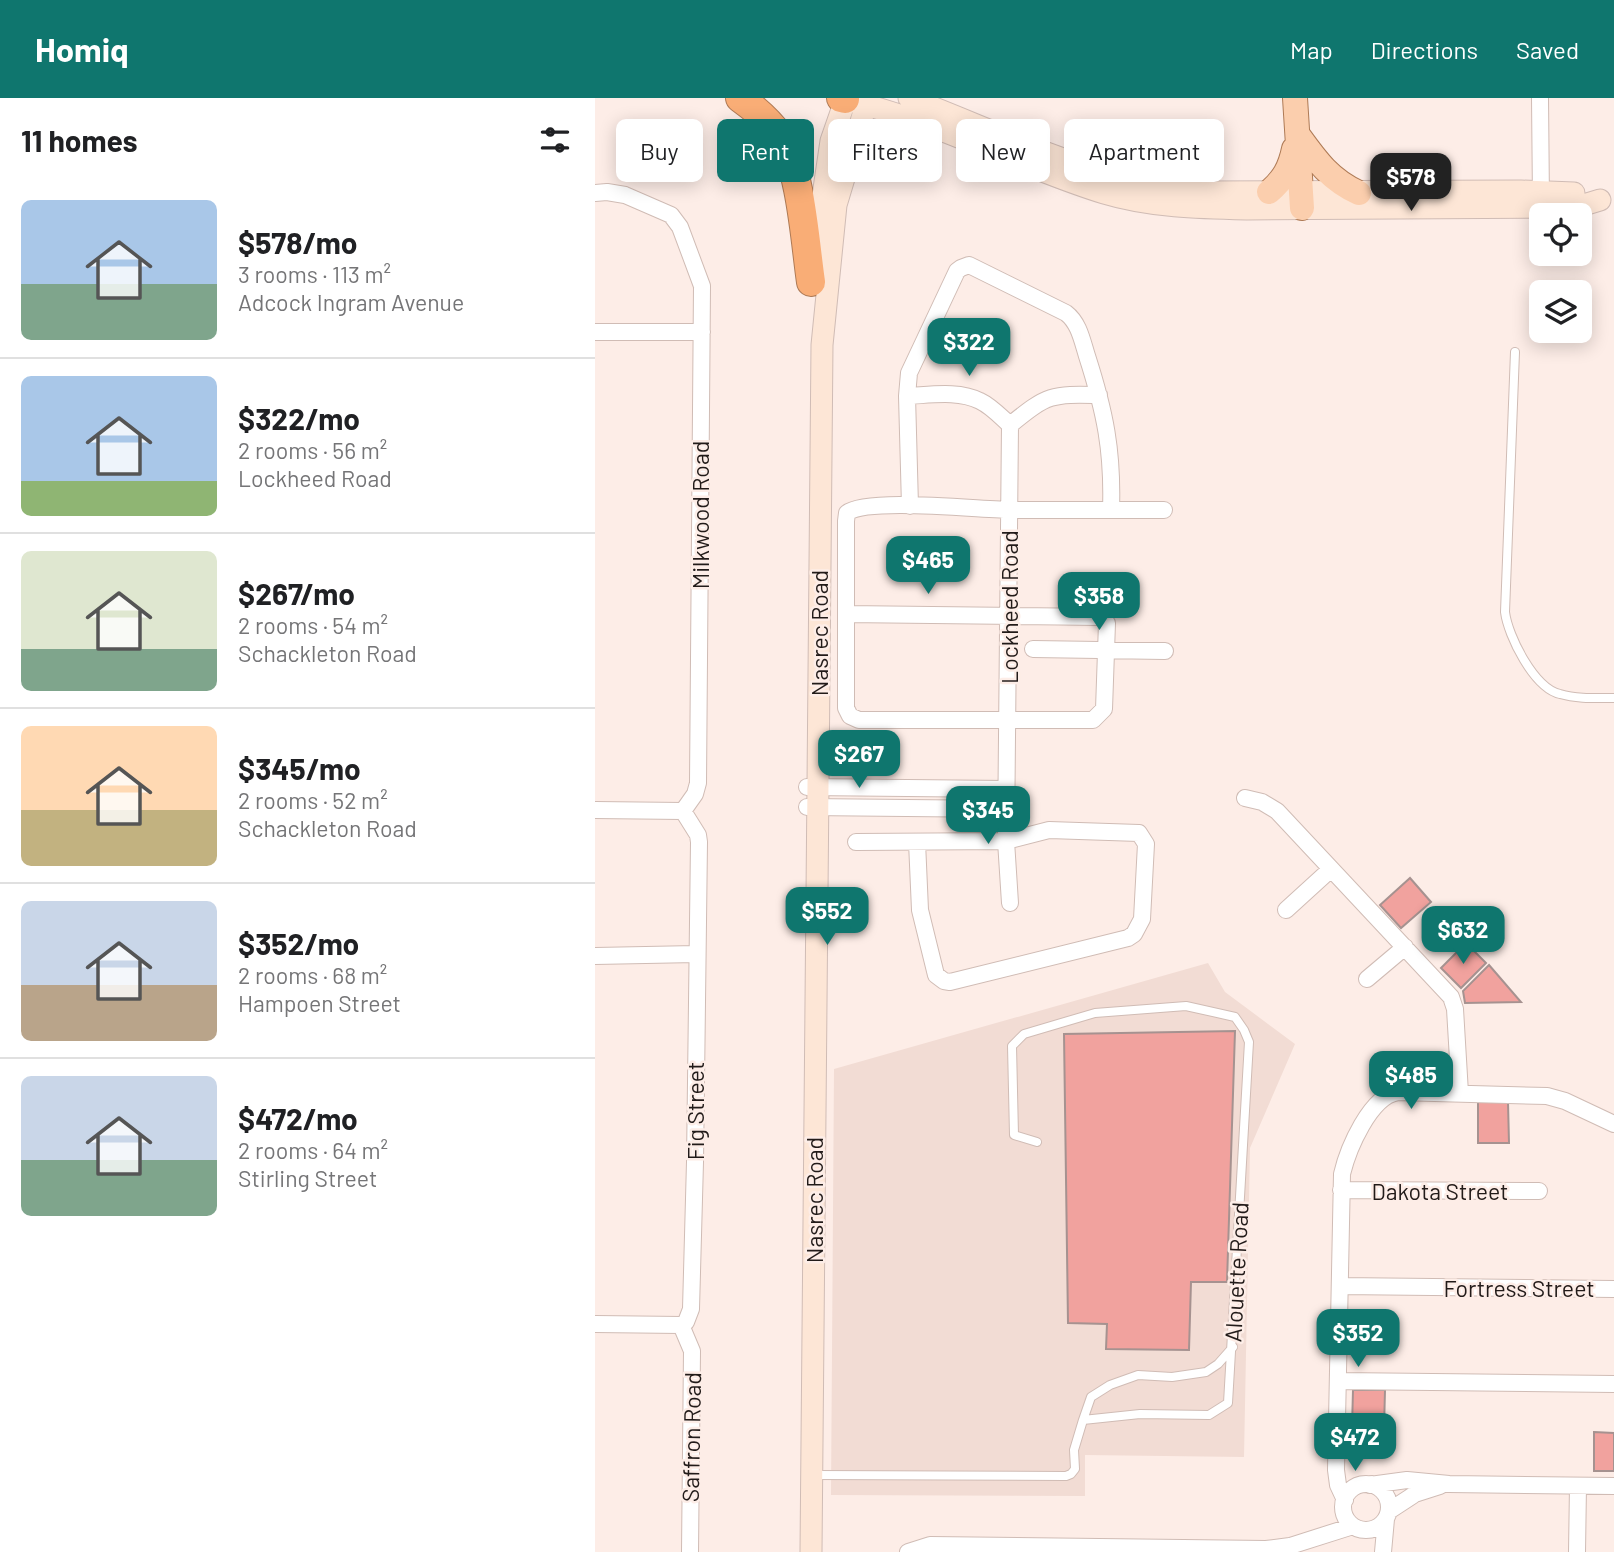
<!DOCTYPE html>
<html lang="en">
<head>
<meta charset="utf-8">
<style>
  :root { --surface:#fff; --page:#f6f6f6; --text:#202124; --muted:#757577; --line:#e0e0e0; --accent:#0f766e }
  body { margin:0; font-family:Barlow,sans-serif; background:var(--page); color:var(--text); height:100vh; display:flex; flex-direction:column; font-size:26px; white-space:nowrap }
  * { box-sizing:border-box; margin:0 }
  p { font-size:23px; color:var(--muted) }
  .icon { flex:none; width:38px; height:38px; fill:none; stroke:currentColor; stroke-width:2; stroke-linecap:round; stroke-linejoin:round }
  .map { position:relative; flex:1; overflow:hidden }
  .panel { display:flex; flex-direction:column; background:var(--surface); width:595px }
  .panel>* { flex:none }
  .banner { position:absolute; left:21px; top:21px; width:665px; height:63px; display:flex; gap:14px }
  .controls { position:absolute; left:934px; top:105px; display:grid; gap:14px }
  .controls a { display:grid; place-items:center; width:63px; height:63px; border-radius:10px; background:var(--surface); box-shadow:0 4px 18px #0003; font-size:35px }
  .price { position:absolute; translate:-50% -60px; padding:0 16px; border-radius:14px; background:var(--accent); color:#fff; font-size:23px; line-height:46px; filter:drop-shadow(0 2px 4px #0008) }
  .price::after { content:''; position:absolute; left:50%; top:42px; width:21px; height:16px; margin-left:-10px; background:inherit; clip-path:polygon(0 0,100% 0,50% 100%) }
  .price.active { background:#222; color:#fff }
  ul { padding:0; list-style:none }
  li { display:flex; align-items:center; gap:21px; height:175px; padding:0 21px }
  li+li { border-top:2px solid var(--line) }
  li span { display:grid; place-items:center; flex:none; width:196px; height:140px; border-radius:10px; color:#555 }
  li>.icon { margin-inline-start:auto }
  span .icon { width:84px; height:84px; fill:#fffc; stroke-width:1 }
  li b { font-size:30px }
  h2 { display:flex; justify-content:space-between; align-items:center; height:84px; padding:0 21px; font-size:30px }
  .tag { padding:0 24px; border-radius:10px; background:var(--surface); box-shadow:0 4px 18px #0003; font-size:24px; line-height:63px }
  .tag.active { background:var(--accent); color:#fff }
  header { display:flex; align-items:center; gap:42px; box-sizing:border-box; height:98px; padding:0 35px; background:var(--accent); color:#fff }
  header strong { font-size:33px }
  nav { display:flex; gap:38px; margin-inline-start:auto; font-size:24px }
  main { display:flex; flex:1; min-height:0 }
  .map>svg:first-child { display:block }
  .built { fill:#f2dcd4 }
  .building { fill:#f1a29e; stroke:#a69290; stroke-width:2 }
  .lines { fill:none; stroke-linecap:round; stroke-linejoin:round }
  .lane-casing { stroke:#d0bcb5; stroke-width:10 }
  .street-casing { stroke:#d0bcb5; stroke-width:18 }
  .secondary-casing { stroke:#d0bcb5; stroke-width:23 }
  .primary-casing { stroke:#ae7a55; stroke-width:26 }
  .highway-casing { stroke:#ae7a55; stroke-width:30 }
  .lane { stroke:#fff; stroke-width:8 }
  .street { stroke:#fff; stroke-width:16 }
  .secondary { stroke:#fde6d6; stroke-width:21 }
  .primary { stroke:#fbcead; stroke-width:24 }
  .highway { stroke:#f9ad76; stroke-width:28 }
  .labels { text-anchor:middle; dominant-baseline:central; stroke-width:5; stroke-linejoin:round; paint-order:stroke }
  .street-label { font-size:23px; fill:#221b19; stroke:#fdede7 }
</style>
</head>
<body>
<header>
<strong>Homiq</strong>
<nav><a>Map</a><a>Directions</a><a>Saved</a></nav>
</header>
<main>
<section class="panel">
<h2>11 homes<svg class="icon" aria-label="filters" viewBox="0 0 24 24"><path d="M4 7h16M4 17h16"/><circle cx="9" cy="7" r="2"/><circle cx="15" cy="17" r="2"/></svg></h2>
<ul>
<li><span style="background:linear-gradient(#a9c7e8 60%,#7fa58c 0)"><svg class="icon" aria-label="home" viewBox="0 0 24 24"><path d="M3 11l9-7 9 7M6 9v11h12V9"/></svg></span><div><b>$578/mo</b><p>3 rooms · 113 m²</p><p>Adcock Ingram Avenue</p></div></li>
<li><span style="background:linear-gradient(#a9c7e8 75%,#8fb573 0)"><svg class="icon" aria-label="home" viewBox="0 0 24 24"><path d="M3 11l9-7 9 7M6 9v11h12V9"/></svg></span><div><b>$322/mo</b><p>2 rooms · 56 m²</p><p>Lockheed Road</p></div></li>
<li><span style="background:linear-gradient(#dfe7d0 70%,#7fa58c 0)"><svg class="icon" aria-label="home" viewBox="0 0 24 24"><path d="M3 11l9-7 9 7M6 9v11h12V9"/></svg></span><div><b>$267/mo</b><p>2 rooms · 54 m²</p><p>Schackleton Road</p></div></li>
<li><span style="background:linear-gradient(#ffd9b3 60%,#c2b280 0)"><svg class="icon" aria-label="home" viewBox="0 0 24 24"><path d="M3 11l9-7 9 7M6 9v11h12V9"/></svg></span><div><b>$345/mo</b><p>2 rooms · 52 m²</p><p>Schackleton Road</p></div></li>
<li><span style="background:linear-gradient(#c9d6e8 60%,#b9a48a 0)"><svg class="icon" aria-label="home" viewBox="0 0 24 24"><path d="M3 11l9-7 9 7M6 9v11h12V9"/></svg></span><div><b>$352/mo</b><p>2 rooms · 68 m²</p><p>Hampoen Street</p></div></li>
<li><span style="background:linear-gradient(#c9d6e8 60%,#7fa58c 0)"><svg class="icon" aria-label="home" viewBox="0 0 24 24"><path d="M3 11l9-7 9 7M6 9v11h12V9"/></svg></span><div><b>$472/mo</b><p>2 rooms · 64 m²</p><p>Stirling Street</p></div></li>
</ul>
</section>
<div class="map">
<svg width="1019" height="1454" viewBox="0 0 1019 1454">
  <rect width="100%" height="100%" fill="#fdede7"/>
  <path class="built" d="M613,865L630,894L700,946L655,1050L649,1359L490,1357V1398L236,1397L239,971Z"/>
  <path class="building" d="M815,780L836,804L806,830L785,807Z
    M871,845L891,865L866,890L846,870Z
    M894,867L926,904L870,905L868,893Z
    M640,933L632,1184H596L594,1252L511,1251L512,1226L473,1225L469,936Z
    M883,1004H913L914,1045H883Z
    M758,1292H790L789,1331L757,1330Z
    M999,1334L1019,1335V1373H999Z"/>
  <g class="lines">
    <defs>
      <path id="lane" d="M920,254L910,514C913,538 939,590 965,596C982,601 1001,600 1019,600
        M488,1322L496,1299L515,1287L543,1277L577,1279L611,1274L623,1266L638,1249
        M218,1377L471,1378L476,1376L480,1371L479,1352L488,1322L545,1316L614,1317L633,1305L654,944L649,932L640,919L591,908L500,915L429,936L417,948L419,1037L442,1044"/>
      <path id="street" d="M945,0L946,103
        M0,95L12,94L30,97L76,117L85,129L107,188L103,685L100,696L88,713L0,712
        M0,234H107
        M312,298C335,297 364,292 385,303C396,308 406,319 415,327
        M415,327C453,296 456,296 504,297
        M315,408L312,298L314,275L362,173L366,170L374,167L471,215C484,225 487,242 492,258C510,314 518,353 516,412
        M251,516L507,519L512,525L509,611L498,622H264L255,618L251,610V423L252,415C272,399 387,412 418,412C468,412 519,412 569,412
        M438,551L570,553
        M212,689L412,691
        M650,700L667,704L682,713L856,899L860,911L865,995
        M212,709L411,711
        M261,744L411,743L454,732L544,735L551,746L547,821L539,836L533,840L355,884L349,883L341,877L325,812L322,744
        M415,805L411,743L415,327
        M691,812L736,771
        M0,858L101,856
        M772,881L810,849
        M746,1092L944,1093
        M745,1188L1019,1191
        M0,1226L86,1227L91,1224L96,1211L100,1064L104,744L103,737L88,713
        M86,1227L97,1253L95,1454
        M744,1283L1019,1286
        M748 1409a23 23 0 1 1 46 0a23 23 0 1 1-46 0Z
        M775,1387L812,1382L854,1386L1019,1388
        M750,1402L743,1387L741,1372L747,1076C753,1051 775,998 803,994L952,998L970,1003L1019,1026
        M794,1413L820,1396L845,1388
        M313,1454L335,1447L671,1451L695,1448L758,1428
        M788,1454L791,1421
        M982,1454L983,1388"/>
      <path id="secondary" d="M314,0C382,26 450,58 520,78C550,87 579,90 610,94L926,93L979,95
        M259,4C346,25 424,69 509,95C555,109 604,110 652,111L982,109L1005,102
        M253,65C279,38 296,34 333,31
        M220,152L236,43L251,0
        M216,1454L227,247L241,107L273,0"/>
      <path id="primary" d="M700,0L707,110
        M703,37C721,62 735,82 764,95
        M674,94C689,81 695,70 699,51"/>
      <path id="highway" d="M145,0C159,10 174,23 184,37C206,71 210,143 216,184
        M246,0L250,1"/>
    </defs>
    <use href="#lane" class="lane-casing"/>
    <use href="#street" class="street-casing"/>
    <use href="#secondary" class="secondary-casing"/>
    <use href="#primary" class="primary-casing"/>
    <use href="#highway" class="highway-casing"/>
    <use href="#lane" class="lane"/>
    <use href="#street" class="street"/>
    <use href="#secondary" class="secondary"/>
    <use href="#primary" class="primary"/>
    <use href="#highway" class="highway"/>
  </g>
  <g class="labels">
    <g class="street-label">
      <text transform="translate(105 417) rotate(-90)">Milkwood Road</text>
      <text transform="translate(414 509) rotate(-90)">Lockheed Road</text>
      <text transform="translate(224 535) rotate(-90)">Nasrec Road</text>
      <text transform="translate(100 1013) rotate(-90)">Fig Street</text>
      <text x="845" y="1093">Dakota Street</text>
      <text transform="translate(219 1102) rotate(-90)">Nasrec Road</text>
      <text transform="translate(641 1174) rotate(-87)">Alouette Road</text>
      <text x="924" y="1190">Fortress Street</text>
      <text transform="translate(96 1339) rotate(-89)">Saffron Road</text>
    </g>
  </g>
</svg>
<div class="controls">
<a><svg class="icon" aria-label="locate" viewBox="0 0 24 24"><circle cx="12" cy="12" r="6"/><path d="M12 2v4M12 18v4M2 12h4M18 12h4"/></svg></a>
<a><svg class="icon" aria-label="layers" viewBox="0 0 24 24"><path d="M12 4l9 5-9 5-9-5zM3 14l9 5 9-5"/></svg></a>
</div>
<b class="price active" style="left:816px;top:115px">$578</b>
<b class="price" style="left:374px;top:280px">$322</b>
<b class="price" style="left:333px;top:498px">$465</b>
<b class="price" style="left:504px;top:534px">$358</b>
<b class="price" style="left:264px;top:692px">$267</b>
<b class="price" style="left:393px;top:748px">$345</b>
<b class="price" style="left:232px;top:849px">$552</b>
<b class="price" style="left:868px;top:868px">$632</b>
<b class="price" style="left:816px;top:1013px">$485</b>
<b class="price" style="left:763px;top:1271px">$352</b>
<b class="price" style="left:760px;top:1375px">$472</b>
<div class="banner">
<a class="tag">Buy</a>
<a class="tag active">Rent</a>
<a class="tag">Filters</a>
<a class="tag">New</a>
<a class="tag">Apartment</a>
</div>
</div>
</main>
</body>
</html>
